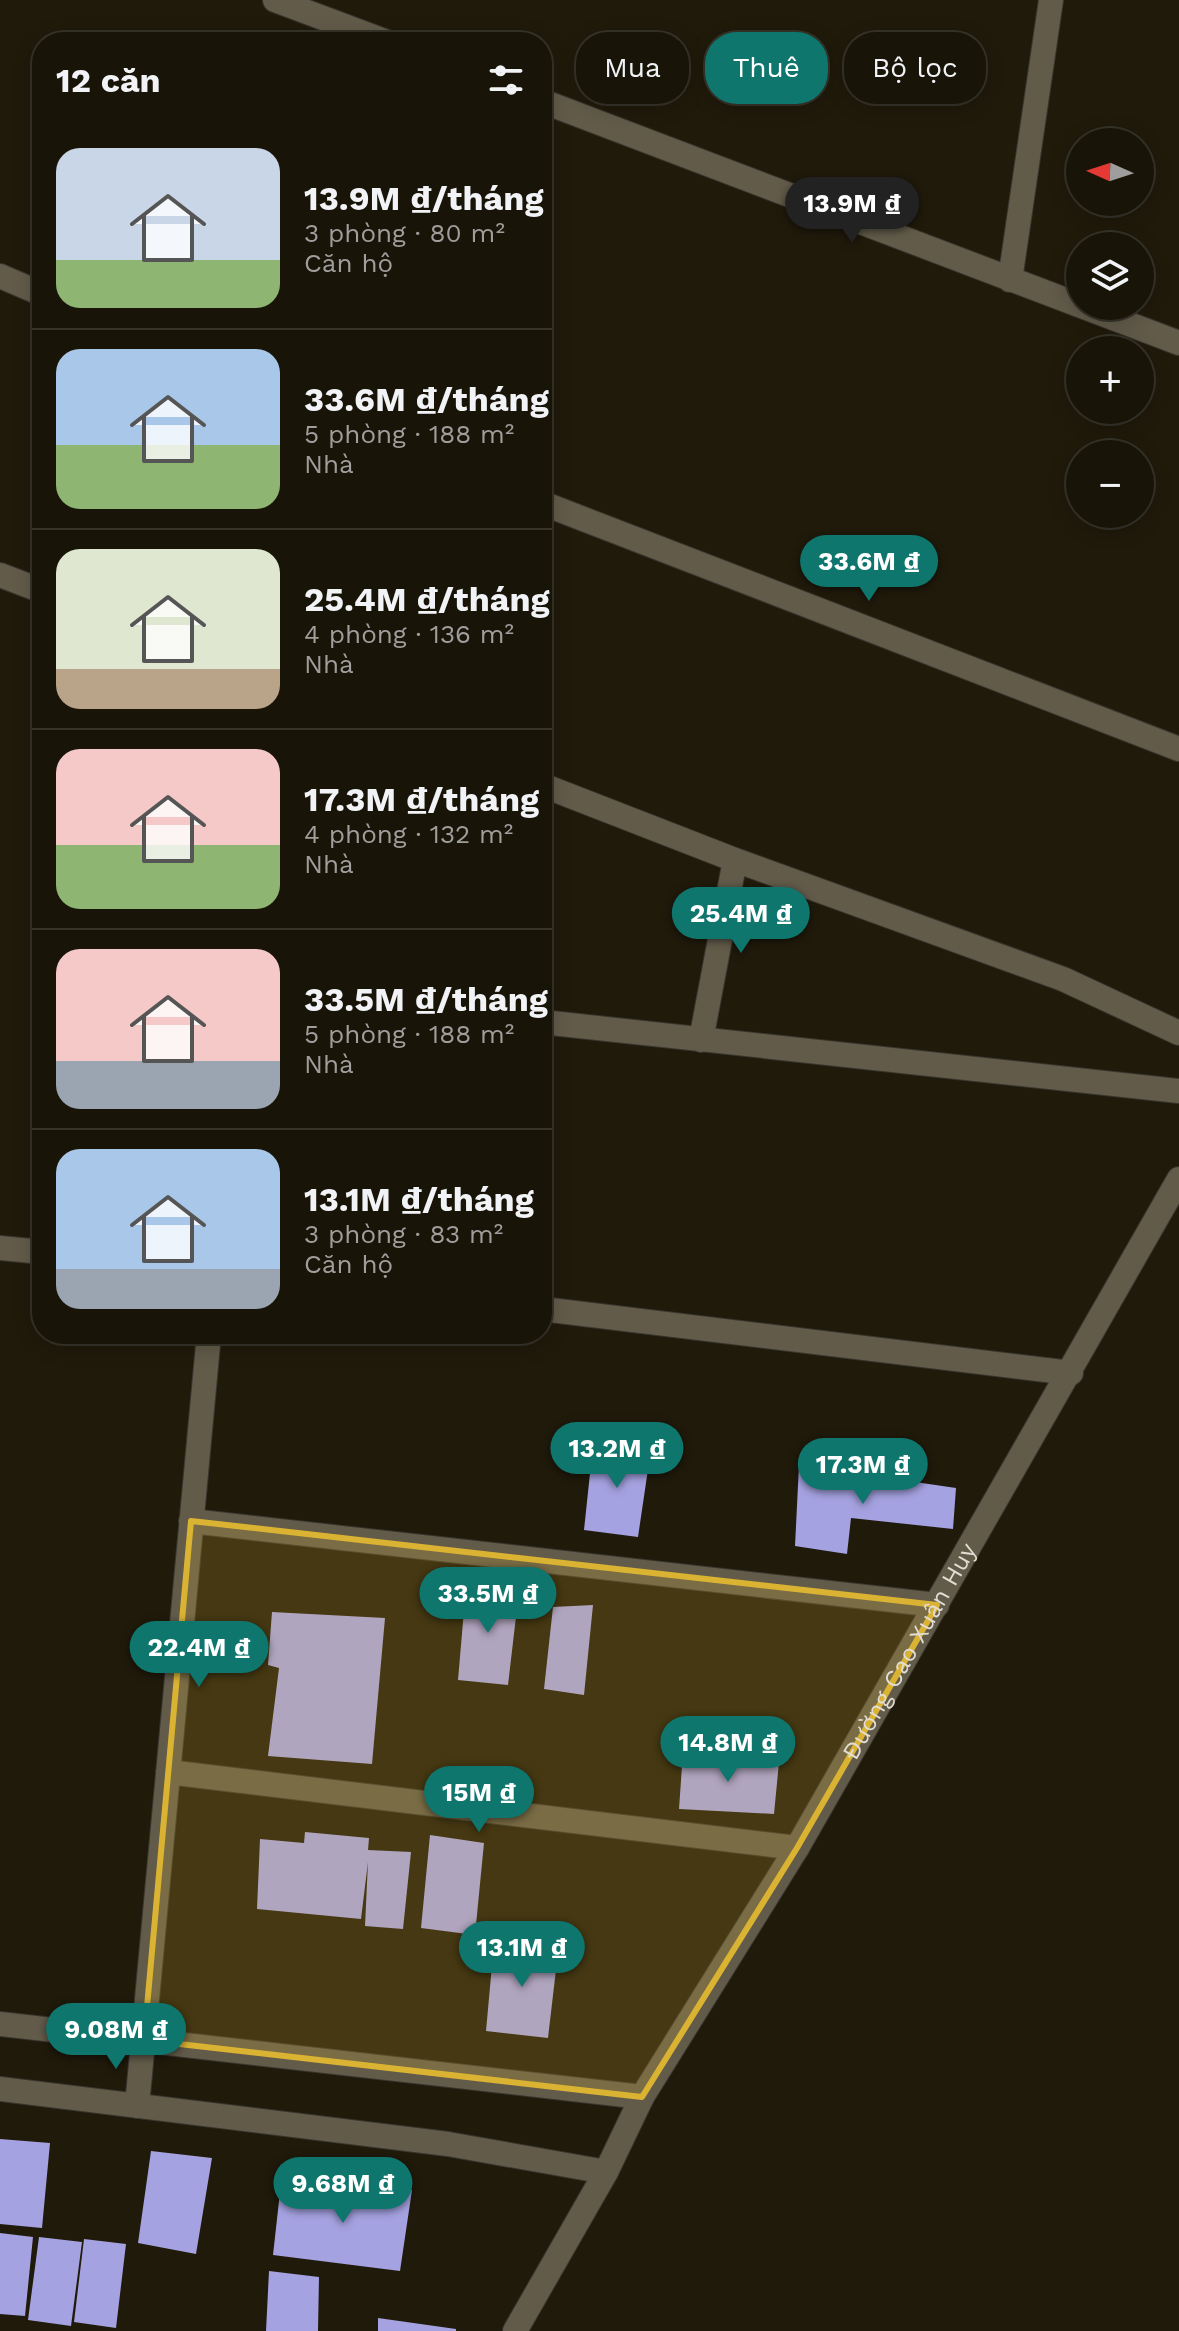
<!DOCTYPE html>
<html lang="vi">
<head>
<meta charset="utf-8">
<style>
  :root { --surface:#181408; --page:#211d12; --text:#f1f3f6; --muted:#9f9e9c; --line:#363329; --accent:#0f766e }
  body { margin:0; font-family:"Work Sans",sans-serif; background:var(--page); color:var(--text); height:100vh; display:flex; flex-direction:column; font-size:30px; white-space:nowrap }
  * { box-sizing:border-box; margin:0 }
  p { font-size:26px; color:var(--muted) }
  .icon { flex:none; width:44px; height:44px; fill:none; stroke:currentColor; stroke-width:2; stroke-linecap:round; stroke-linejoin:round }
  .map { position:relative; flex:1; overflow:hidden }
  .panel { position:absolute; left:32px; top:32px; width:520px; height:1312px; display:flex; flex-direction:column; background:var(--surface); border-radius:32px; box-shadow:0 4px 20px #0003,0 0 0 2px var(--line) }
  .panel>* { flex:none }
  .top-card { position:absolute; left:576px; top:32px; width:482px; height:72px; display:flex; gap:16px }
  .needle { width:52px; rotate:273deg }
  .fabs { position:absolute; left:1066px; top:128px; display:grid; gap:16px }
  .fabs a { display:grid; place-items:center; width:88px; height:88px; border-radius:50%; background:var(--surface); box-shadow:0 4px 20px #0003,0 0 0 2px var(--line); font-size:40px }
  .price { position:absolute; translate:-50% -68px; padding:0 18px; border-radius:28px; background:var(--accent); color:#fff; font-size:26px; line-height:52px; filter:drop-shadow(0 2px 4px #0008) }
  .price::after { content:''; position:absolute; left:50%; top:48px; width:24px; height:18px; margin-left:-12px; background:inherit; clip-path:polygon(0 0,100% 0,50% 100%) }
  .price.on { background:#222; color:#fff }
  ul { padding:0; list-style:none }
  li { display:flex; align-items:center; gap:24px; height:200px; padding:0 24px }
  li+li { border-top:2px solid var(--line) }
  li span { display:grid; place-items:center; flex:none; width:224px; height:160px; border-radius:24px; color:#555 }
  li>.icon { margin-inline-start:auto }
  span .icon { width:96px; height:96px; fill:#fffc; stroke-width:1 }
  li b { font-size:34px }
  h2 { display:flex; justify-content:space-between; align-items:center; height:96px; padding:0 24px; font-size:34px }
  .chip { padding:0 28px; border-radius:32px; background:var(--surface); box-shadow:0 4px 20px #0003,0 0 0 2px var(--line); font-size:28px; line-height:72px }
  .chip.on { background:var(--accent); color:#fff }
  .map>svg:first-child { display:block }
  .building { fill:#a5a2e1 }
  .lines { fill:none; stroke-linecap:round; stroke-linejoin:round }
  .minor-casing { stroke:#39352e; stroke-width:26 }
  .tertiary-casing { stroke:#39352e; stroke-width:26 }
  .secondary-casing { stroke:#39352e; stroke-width:26 }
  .minor { stroke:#625b4a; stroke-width:24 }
  .tertiary { stroke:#625b4a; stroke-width:24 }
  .secondary { stroke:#625b4a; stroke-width:24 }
  .marked { fill:#dbb333; fill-opacity:0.2; stroke:#dbb333; stroke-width:6; stroke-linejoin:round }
  .labels { text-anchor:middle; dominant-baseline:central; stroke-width:8; stroke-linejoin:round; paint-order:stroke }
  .street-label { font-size:24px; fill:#e1ddd3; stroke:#171104 }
</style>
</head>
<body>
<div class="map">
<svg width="1179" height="2331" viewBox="0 0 1179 2331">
  <rect width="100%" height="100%" fill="#201a0b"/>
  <path class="building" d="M593,1445L651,1449L638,1537L584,1530Z
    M799,1465L956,1488L953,1529L851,1518L847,1554L795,1546Z
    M466,1587L519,1591L508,1685L458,1680Z
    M593,1605L584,1695L544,1689L553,1607Z
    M272,1612L385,1618L372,1764L268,1756L279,1668L268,1665Z
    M683,1752L779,1762L774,1814L679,1809Z
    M305,1832L369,1838L368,1850L411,1852L403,1929L365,1926L368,1862L361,1919L257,1909L260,1839L304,1843Z
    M430,1835L484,1843L475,1935L421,1928Z
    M494,1943L559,1944L548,2038L486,2031Z
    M0,2139L50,2143L42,2228L0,2224Z
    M151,2151L212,2158L196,2254L138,2243Z
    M281,2183L412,2190L400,2271L273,2255Z
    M0,2233L33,2237L25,2316L0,2314Z
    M39,2237L82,2242L71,2326L28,2320Z
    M84,2239L126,2244L116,2328L74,2322Z
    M269,2271L319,2277L318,2331H266Z
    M378,2318L456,2329V2331H378Z"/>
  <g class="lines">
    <defs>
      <path id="minor" d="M0,276L42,294
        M1010,280L1051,0
        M542,503L1179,749
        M0,575L42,591
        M542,785L735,860L1063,979L1179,1033
        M542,1022L1179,1091
        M701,1040L735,860
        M0,1248L42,1252
        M542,1309L1071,1373
        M191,1521L937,1605
        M168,1772L797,1848
        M0,2024L642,2097
        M0,2089L448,2144L606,2172
        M137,2106L209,1334"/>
      <g id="tertiary">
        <path id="s1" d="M515,2331L606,2172L642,2097L797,1848L1179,1179"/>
      </g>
      <path id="secondary" d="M275,0L387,42
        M542,101L1179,343"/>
    </defs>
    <use href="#minor" class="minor-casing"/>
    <use href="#tertiary" class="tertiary-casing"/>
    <use href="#secondary" class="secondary-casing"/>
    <use href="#minor" class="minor"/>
    <use href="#tertiary" class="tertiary"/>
    <use href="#secondary" class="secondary"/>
  </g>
  <path class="marked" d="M191,1521L937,1605L797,1848L642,2097L144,2040Z"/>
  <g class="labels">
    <g class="street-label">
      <text stroke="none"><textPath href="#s1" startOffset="786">Đường Cao Xuân Huy</textPath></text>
    </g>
  </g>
</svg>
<div class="fabs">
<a><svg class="needle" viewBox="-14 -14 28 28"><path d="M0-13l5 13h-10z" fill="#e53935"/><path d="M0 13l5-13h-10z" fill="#9f9e9c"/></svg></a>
<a><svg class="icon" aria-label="layers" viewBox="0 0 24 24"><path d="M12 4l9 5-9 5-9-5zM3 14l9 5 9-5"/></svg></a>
<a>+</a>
<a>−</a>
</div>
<b class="price on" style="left:852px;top:245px">13.9M ₫</b>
<b class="price" style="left:869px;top:603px">33.6M ₫</b>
<b class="price" style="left:741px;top:955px">25.4M ₫</b>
<b class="price" style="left:617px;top:1490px">13.2M ₫</b>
<b class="price" style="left:863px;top:1506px">17.3M ₫</b>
<b class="price" style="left:488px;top:1635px">33.5M ₫</b>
<b class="price" style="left:199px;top:1689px">22.4M ₫</b>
<b class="price" style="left:728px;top:1784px">14.8M ₫</b>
<b class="price" style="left:479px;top:1834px">15M ₫</b>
<b class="price" style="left:522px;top:1989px">13.1M ₫</b>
<b class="price" style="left:116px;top:2071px">9.08M ₫</b>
<b class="price" style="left:343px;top:2225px">9.68M ₫</b>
<div class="top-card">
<a class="chip">Mua</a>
<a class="chip on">Thuê</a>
<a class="chip">Bộ lọc</a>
</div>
<section class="panel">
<h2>12 căn<svg class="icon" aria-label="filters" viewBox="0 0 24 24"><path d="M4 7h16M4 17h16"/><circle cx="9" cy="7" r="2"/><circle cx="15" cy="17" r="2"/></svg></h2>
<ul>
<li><span style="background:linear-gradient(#c9d6e8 70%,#8fb573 0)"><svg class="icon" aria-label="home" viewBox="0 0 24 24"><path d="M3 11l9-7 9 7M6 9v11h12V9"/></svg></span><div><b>13.9M ₫/tháng</b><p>3 phòng · 80 m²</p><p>Căn hộ</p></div></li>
<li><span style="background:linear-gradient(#a9c7e8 60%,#8fb573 0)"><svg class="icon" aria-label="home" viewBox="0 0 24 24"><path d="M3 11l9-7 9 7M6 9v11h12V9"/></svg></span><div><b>33.6M ₫/tháng</b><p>5 phòng · 188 m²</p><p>Nhà</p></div></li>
<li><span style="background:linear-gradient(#dfe7d0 75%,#b9a48a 0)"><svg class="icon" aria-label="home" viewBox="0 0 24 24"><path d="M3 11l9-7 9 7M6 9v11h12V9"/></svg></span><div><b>25.4M ₫/tháng</b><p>4 phòng · 136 m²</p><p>Nhà</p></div></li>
<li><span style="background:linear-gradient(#f6c9c9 60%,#8fb573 0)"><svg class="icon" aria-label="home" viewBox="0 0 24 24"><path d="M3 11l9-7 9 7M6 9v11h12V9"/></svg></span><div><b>17.3M ₫/tháng</b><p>4 phòng · 132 m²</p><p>Nhà</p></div></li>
<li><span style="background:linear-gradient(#f6c9c9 70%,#9aa5b1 0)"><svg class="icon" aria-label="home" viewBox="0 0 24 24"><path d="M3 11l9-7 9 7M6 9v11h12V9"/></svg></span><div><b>33.5M ₫/tháng</b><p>5 phòng · 188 m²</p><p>Nhà</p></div></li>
<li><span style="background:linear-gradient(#a9c7e8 75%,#9aa5b1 0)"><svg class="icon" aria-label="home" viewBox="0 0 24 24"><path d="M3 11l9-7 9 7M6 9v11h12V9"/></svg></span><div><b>13.1M ₫/tháng</b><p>3 phòng · 83 m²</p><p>Căn hộ</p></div></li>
</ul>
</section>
</div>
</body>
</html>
